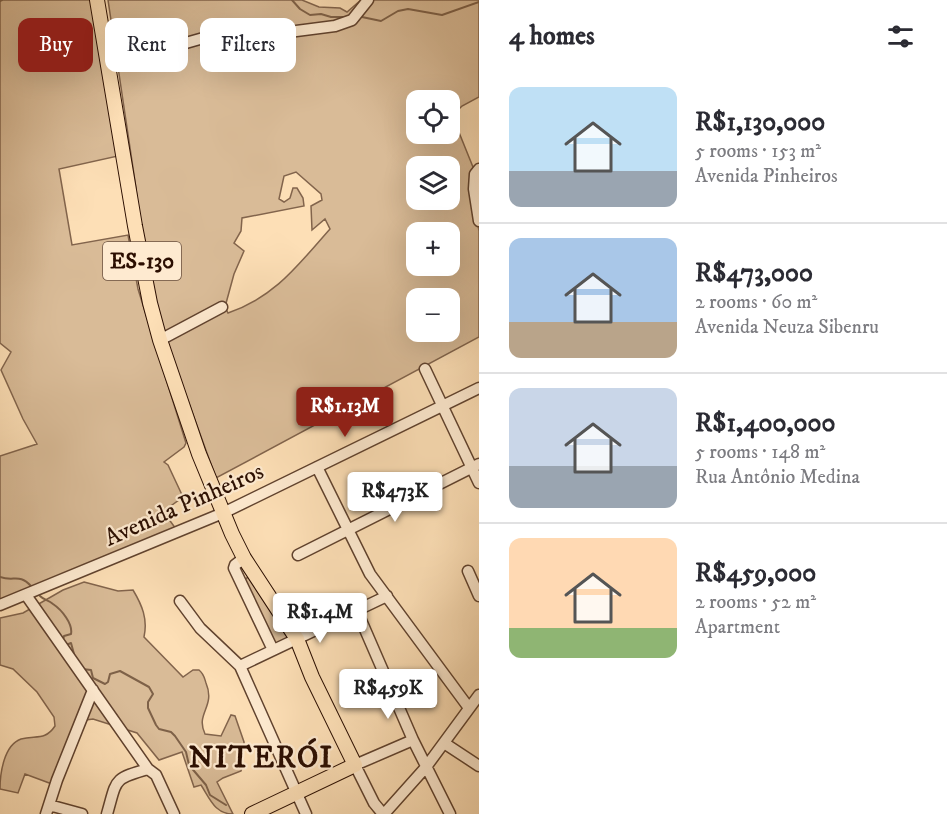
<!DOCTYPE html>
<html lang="en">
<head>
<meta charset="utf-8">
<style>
  :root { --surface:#fff; --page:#f7f7f7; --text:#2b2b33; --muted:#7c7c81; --line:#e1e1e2; --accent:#8f2418 }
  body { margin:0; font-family:"IM FELL DW Pica",serif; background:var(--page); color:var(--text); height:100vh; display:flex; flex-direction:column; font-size:22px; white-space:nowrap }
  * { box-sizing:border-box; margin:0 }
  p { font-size:20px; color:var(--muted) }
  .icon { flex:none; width:33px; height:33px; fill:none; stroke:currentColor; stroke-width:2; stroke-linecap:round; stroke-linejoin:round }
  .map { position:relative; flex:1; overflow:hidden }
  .drawer { display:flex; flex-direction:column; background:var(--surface); width:468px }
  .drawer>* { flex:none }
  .guide { position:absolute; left:18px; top:18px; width:370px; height:54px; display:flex; gap:12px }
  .controls { position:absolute; left:406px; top:90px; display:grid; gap:12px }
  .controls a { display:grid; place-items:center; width:54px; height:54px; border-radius:12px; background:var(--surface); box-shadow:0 6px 24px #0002; font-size:30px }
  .price { position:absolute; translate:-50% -51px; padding:0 14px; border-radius:6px; background:#fff; color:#222; font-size:20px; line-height:39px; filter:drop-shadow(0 2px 3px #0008) }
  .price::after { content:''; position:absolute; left:50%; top:36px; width:18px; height:14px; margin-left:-9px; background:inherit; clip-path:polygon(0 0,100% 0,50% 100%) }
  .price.selected { background:var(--accent); color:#fff }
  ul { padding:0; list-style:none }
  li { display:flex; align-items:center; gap:18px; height:150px; padding:0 30px }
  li+li { border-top:2px solid var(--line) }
  li span { display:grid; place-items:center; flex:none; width:168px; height:120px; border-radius:12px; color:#555 }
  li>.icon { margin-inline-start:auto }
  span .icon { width:72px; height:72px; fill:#fffc; stroke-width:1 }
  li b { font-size:26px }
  h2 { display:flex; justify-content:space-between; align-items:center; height:72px; padding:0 30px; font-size:26px }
  .pill { padding:0 21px; border-radius:12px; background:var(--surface); box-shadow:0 6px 24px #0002; font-size:21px; line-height:54px }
  .pill.selected { background:var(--accent); color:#fff }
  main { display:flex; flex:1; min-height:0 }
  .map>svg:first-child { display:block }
  .green { fill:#d9bb97; stroke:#82644c; stroke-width:1.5; fill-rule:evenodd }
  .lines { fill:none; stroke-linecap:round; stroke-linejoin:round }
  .stream { stroke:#7e6148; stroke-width:2 }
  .minor-casing { stroke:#60422e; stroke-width:13 }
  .major-casing { stroke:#2b0e01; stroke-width:16 }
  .minor { stroke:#feead0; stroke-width:10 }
  .major { stroke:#fddfb6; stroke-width:14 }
  .labels { text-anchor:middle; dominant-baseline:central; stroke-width:4.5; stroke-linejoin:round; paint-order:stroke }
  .shield { fill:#feead0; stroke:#6a503f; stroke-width:1.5 }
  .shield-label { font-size:22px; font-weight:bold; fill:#2b0e01 }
  .street-label { font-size:24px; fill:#2b0e01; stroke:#feead0 }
  .district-label { font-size:30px; font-weight:bold; letter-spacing:1.5px; fill:#2b0e01; stroke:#feead0 }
</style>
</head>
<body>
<main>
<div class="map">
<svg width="479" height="814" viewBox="0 0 479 814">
  <rect width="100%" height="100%" fill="#fddfb6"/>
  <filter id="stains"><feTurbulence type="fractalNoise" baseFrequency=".00333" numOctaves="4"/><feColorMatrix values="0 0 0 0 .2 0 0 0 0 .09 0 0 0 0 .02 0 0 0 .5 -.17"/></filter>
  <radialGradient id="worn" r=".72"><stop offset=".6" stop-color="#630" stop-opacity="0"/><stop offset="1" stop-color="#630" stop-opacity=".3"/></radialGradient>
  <path class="green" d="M0,0H94L118,156L59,169L72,245L128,235L138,289L186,443L184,447L164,462L168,465L183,497L168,508L165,514L176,529L0,602V456L37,444L23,419L1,370L11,352L0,343Z
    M108,0H302L319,7L340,8L347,12L361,0H479V97L462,106L454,114V120L475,172L471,185L479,231V337L216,478L166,340L143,262L136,188ZM417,100H450V134H417ZM417,166H450V200H417ZM296,172L321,194L322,200L311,206L312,230L325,219L330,229C298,265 275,297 228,313L225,307L234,274L244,251L234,243L241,231L242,218L304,206L303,198L297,188H293L290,198L284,202L279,199L284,176ZM417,232H450V266H417ZM417,298H450V332H417Z
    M250,576L288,638L275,644L245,579Z
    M84,582L118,591L133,590C142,605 148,619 144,637L183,677L193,670H199C204,674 204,677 206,683C216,707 195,713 205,734L221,736L231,715L235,716L244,742V745L238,756L242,767L241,771L223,778L217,782L233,814C215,814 210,799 201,785L194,787L182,752L159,760L137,733L93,719L86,720L52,784L25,774L18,793L0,789C0,773 4,745 21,739C36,735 45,741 55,726L54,717L37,692L13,669L0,665V618L23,613L63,590Z"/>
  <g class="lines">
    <path class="stream" d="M292,0L300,9L310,15L321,14L331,17H347
      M0,1L2,0
      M362,17L381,21L398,11L408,9L442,15L479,2
      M0,577C14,582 19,573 31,586
      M40,596C44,600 48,600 53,604C62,610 73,624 71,634L64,636L63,640
      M66,645L71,643L74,654
      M82,669L91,670L93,678L105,684L108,682L110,674L120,671L149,687L153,694L148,702V708L156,725L159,729L171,732L175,736L186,752L189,765L206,785L210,795L226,805"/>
    <defs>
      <path id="minor" d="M108,63L147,54L221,33L273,34L335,26L352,20L368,0
        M479,169L475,174L474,189L479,221
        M160,340L222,307
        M425,369L479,483
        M317,467L370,574L469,708
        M298,555L479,464
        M244,558L235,565L234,568L273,650
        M468,571L479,596
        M26,595L148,769L156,775L174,814
        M180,601L200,628L240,666L306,814
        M0,605L223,513L479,388
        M357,611L413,740L450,814
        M240,666L387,596
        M444,743L479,766
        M49,805L82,814
        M46,814L57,780L93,690
        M107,814C117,780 112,779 148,769
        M383,814L374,803L355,765L413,740
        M384,814L426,767L479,695"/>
      <path id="major" d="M97,0L135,226L150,303L160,340L199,454L232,534L244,558L297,639L312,677L355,765L252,814"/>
    </defs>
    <use href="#minor" class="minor-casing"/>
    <use href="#major" class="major-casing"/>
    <use href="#minor" class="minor"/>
    <use href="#major" class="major"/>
  </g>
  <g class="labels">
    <rect class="shield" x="103" y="242" width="78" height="38" rx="4.5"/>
    <g class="shield-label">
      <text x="142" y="261">ES-130</text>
    </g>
    <g class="street-label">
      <text transform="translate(184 505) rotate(-24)">Avenida Pinheiros</text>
    </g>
    <g class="district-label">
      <text x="261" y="758">NITERÓI</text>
    </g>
  </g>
  <rect width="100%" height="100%" filter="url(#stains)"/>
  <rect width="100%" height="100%" fill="url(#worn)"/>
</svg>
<div class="controls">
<a><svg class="icon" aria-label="locate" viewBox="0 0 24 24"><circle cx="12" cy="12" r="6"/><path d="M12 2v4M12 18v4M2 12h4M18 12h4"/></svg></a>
<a><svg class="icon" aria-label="layers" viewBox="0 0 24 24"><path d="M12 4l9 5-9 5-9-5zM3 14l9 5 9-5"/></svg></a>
<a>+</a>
<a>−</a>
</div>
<b class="price selected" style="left:345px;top:438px">R$1.13M</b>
<b class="price" style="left:395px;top:523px">R$473K</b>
<b class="price" style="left:320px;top:644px">R$1.4M</b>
<b class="price" style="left:388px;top:720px">R$459K</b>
<div class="guide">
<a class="pill selected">Buy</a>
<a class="pill">Rent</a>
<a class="pill">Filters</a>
</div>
</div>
<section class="drawer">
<h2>4 homes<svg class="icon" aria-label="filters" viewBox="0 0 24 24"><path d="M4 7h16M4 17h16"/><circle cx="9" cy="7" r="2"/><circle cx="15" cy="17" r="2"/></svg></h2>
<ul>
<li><span style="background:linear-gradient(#bfe0f5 70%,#9aa5b1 0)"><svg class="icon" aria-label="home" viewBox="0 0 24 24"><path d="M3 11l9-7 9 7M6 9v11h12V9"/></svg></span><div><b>R$1,130,000</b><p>5 rooms · 153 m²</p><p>Avenida Pinheiros</p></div></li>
<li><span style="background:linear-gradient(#a9c7e8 70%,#b9a48a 0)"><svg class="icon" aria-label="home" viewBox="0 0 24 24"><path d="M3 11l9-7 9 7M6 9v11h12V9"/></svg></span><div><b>R$473,000</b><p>2 rooms · 60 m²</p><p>Avenida Neuza Sibenru</p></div></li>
<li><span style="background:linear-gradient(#c9d6e8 65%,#9aa5b1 0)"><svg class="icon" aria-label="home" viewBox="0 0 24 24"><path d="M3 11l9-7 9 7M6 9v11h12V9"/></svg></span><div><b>R$1,400,000</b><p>5 rooms · 148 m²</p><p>Rua Antônio Medina</p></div></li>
<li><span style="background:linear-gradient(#ffd9b3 75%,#8fb573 0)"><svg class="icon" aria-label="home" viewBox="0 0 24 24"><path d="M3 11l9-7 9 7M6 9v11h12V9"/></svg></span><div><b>R$459,000</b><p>2 rooms · 52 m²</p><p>Apartment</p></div></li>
</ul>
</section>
</main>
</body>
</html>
